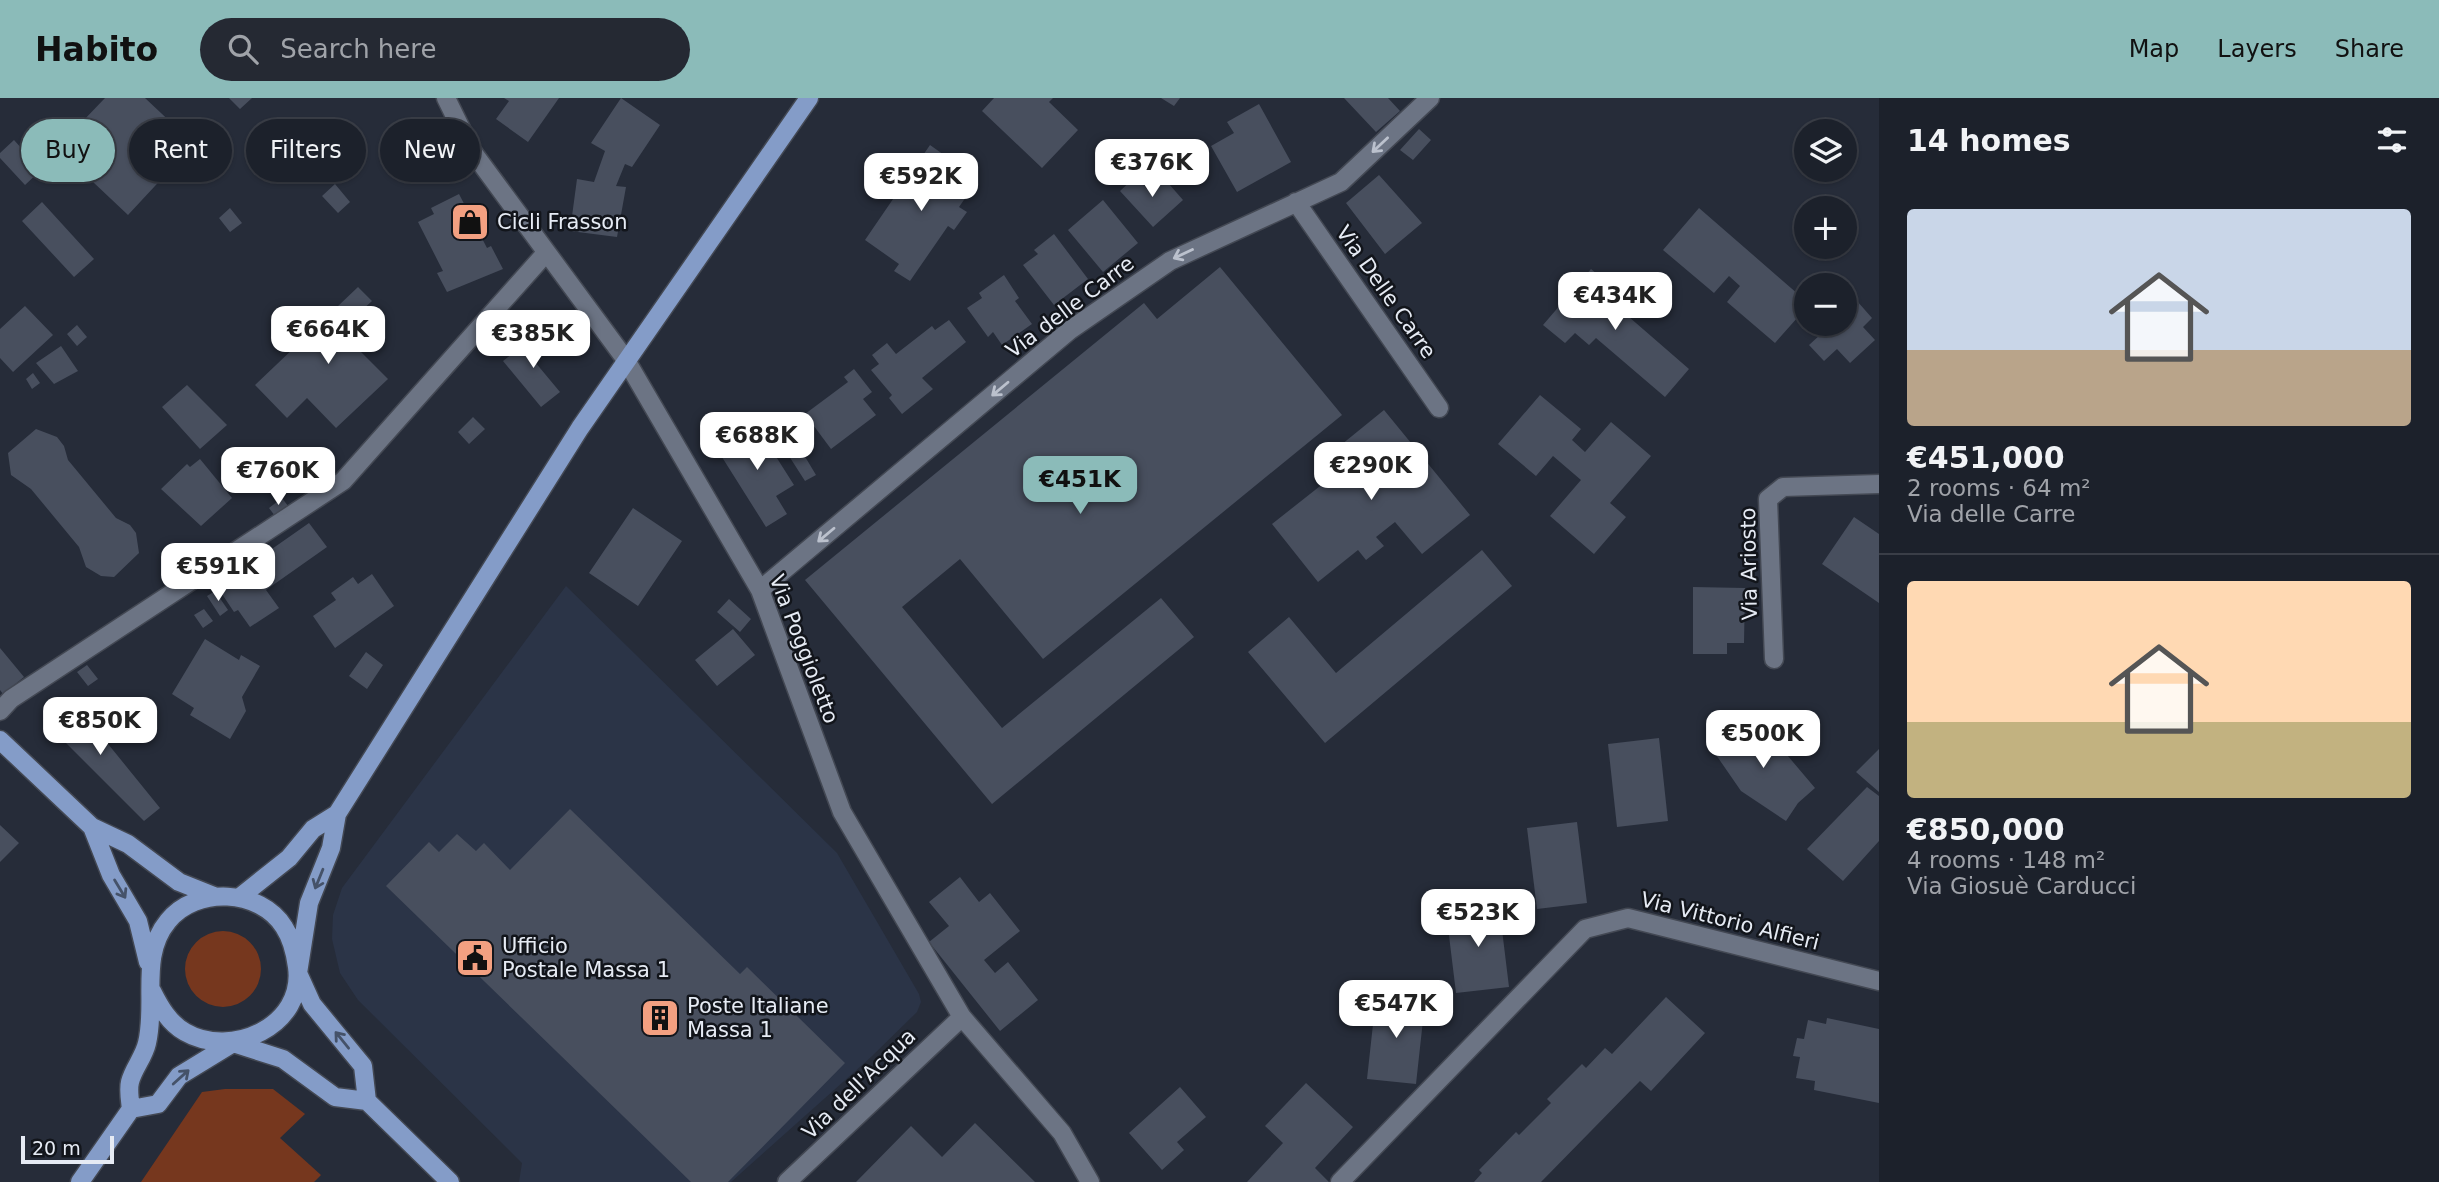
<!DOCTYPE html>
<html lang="en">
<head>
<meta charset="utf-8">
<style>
  :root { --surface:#1c212b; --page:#252933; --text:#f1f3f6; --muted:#a0a3a9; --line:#3a3e47; --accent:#8bbbb9 }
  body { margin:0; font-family:"DejaVu Sans",sans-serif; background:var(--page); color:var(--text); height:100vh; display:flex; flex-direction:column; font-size:26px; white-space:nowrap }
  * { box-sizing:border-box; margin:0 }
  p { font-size:23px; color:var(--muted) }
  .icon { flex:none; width:38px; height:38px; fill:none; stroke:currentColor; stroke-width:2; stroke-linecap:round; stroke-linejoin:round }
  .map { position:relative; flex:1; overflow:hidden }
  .details { display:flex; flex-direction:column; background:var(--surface); width:560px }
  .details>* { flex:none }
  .hud { position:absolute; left:21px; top:21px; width:665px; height:63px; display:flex; gap:14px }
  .buttons { position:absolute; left:1794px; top:21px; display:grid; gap:14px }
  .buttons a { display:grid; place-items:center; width:63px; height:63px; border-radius:50%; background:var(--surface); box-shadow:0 2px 5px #0004,0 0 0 2px var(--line); font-size:35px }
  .scale { position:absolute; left:21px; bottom:18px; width:93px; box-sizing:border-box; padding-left:7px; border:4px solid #e6ebf4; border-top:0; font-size:19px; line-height:24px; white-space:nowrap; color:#e6ebf4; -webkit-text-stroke:5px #12151b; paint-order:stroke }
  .price { position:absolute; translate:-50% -60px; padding:0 16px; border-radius:14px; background:#fff; color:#222; font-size:23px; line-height:46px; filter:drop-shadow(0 2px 4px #0008) }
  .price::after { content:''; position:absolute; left:50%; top:42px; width:21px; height:16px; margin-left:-10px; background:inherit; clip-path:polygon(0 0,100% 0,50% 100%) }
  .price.selected { background:var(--accent); color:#111 }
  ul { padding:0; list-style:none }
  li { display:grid; align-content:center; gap:14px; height:371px; padding:0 28px }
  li+li { border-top:2px solid var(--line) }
  li span { display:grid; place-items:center; height:217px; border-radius:7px; color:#555 }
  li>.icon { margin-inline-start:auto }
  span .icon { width:126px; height:126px; fill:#fffc; stroke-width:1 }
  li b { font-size:30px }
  h2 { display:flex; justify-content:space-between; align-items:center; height:84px; padding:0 28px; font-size:30px }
  .pill { padding:0 24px; border-radius:32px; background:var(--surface); box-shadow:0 2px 5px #0004,0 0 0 2px var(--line); font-size:24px; line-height:63px }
  .pill.selected { background:var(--accent); color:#111 }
  header { display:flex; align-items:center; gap:42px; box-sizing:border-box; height:98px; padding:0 35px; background:var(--accent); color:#111 }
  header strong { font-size:33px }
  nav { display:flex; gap:38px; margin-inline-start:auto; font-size:24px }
  .search { width:490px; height:63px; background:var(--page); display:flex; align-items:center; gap:18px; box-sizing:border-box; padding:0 24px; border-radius:38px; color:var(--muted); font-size:26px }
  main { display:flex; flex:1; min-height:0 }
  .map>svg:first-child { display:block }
  .built { fill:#2b3447 }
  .green { fill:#76371e }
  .building { fill:#484f5e }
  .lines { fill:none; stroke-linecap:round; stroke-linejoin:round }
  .minor-casing { stroke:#434853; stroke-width:21 }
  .major-casing { stroke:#434853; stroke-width:21 }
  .minor { stroke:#6c7484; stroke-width:18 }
  .major { stroke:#849cc8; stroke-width:18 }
  .oneway { stroke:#bbc1cd }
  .oneway2 { stroke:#455269 }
  .labels { text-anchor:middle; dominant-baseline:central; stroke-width:5; stroke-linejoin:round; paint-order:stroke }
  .poi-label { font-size:21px; fill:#e6ebf4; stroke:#12151b; text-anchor:start }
  .street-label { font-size:21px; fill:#e6ebf4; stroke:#12151b }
</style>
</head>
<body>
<header>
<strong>Habito</strong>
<div class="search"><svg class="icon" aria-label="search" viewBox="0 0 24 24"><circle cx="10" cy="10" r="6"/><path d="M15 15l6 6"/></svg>Search here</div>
<nav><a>Map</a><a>Layers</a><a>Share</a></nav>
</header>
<main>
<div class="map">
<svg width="1879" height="1084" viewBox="0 0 1879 1084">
  <rect width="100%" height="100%" fill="#262c39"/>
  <path class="built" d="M566,488L837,755L919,896L921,904L917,914L871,959L731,1084H519L522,1065L358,902L340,875L332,841L333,817L342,790Z"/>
  <path class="green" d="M185 871a38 38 0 1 1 76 0a38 38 0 1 1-76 0Z
    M225,991H273L305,1016L280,1040L321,1077L314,1084H141L202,994Z"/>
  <path class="building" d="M105,0H145L194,46L128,117L57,50Z
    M229,0H252L240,11Z
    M504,0H559L528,44L496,21L509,3Z
    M621,0L660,27L632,69L625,66L616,88L626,89L617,139L570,133L577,81L594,84L605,53L591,45Z
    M994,0H1053L1049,4L1078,32L1042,70L982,13Z
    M1161,0H1180L1174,8Z
    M1344,0H1388L1400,13L1376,34Z
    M1259,6L1291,64L1237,94L1211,48L1234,35L1227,24Z
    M1419,31L1431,42L1413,62L1400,52Z
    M296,39L310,54L295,68L281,52Z
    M14,42L41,72L25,87L0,60V55Z
    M930,47L954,64L951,69L975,86L959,109L967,114L954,132L948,128L910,183L894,173L899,166L865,142Z
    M1379,77L1422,125L1385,156L1346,105Z
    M1136,78L1147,91L1162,78L1183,102L1153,129L1120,93Z
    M335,86L350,104L338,115L322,98Z
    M459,96L487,150L491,148L503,171L447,194L437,175L443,173L418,124L434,116L431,110Z
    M1103,102L1138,145L1103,174L1068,132Z
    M42,104L94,161L74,179L22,123Z
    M230,110L242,125L230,134L219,120Z
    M1699,110L1806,203V210L1775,245L1727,204L1740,188L1729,178L1714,195L1663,152Z
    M1054,136L1088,181L1054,207L1023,167L1038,156L1034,152Z
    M1220,169L1342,317L1043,561L960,461L902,509L1002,630L1161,500L1194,539L992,706L805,482L1144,205L1157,221Z
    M1591,171L1629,203L1621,212L1689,271L1665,299L1596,240L1589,247L1575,235L1565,245L1543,227Z
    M1004,177L1019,200L1015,203L1032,226L1002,247L993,234L988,239L967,210L982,200L979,195Z
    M358,189L372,203L360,214L378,232L358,251L388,281L336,330L307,300L287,320L255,287Z
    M1857,203L1872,220L1863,229L1875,242L1850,265L1837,251L1824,263L1809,247L1832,226H1844V215Z
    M25,208L53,237L13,274L0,260V231Z
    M949,222L966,244L922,280L933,291L902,316L889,300L892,297L871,272L879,266L872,257L887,245L896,256L932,228L935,232Z
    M77,227L87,239L77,248L67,236Z
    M537,236L551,251L535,264L560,294L541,309L503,263Z
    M61,248L78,273L54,286L36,265Z
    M854,271L872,294L863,301L876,317L831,351L805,316L848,284L844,279Z
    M33,275L40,285L32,291L26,281Z
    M187,287L227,327L200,351L162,309Z
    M1540,297L1581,331L1572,342L1585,354L1611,324L1651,358L1610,405L1626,419L1594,456L1550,418L1581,382L1553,358L1536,378L1498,346Z
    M1384,312L1470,417L1422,456L1395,424L1376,439L1384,448L1366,462L1358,452L1318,484L1272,426L1348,366L1336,351Z
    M473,319L485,331L469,346L458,334Z
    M754,324L794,387L776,398L787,416L766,429L715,348Z
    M36,331L57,339L64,348L68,362L116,420L130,427L136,435L139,455L114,479L101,478L86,469L79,449L31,391L11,377L8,355Z
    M792,337L816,377L805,383L780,344Z
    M200,361L232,400L201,428L161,391L187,366L190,369Z
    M282,400L288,408L275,418L269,410Z
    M633,410L682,443L638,508L589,475Z
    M1854,419L1879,436V505L1822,466Z
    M309,425L327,449L266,492L279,510L250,529L238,512L234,514L220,493L231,486L228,481L246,469L243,464L256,455L259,460Z
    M1482,452L1512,488L1325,645L1248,554L1289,519L1336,575Z
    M372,476L394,508L335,550L313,518L336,502L331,495L353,479L358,486Z
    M1693,489L1745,490L1744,545H1727V556H1693Z
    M215,493L228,512L220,518L207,498Z
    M729,501L751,521L740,534L717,514Z
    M204,511L213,523L203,530L194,517Z
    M733,531L755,557L717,588L695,562Z
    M205,541L239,562L241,557L260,568L242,599L246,613L230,641L190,617L194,610L172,596Z
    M0,550L24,579L3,596L0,592Z
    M366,554L383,567L367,591L349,578Z
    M87,567L98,581L88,588L77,574Z
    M70,599L160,710L144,723L43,622Z
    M1744,619L1771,638L1815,690L1798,705L1786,723L1741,693L1712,651L1732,639Z
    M1659,640L1668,723L1617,729L1608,646Z
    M1879,651V694L1856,674Z
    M1867,689L1879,698V743L1843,783L1807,751Z
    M570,711L740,876L747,869L845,965L728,1084H691L386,788L429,744L439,754L457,736L476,753L484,745L510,772Z
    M1577,724L1587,805L1537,811L1527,730Z
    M0,727L19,745L0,764Z
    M960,779L979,804L990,795L1020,833L984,862L995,875L1008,864L1038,902L1000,933L929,844L949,828L929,804Z
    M1499,807L1509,889L1456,895L1446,813Z
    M1376,899L1425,904L1416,986L1367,981Z
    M1666,899L1705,935L1651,993L1640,983L1541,1084H1474L1482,1075L1479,1072L1516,1034L1519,1037L1551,1005L1547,1001L1582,966L1586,970L1605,950L1612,956Z
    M1827,920L1879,931V1005L1814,992L1815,983L1796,980L1800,959L1793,958L1797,940L1804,941L1808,922L1826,926Z
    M1306,985L1353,1029L1315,1070L1329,1084H1247L1283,1045L1265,1028Z
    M1180,989L1206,1019L1177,1044L1184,1052L1162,1072L1129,1035Z
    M975,1025L1035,1084H856L911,1028L942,1059Z"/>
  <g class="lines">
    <defs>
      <path id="minor" d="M446,0L472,53L626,262L760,492L842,714L962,919L1062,1035L1090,1084
        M1296,104L1439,310
        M760,492L1070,232L1170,163L1341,84L1430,0
        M1774,561L1768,401L1783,389L1879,386
        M0,613L11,601L343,383L545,156
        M787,1084L962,919
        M1340,1084L1585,831L1628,820L1879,883"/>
      <path id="major" d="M0,642L92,729L128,746L179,784L214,798
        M337,716L331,750L309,805L298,875L312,906L363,968L367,1003
        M92,729L111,777L138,823L148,864
        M240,799L289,760L313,731L337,716L580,330L809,0
        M131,1011C130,1003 128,992 130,984C133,971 144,959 147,945C157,904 139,858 168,823C196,788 260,791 284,829C292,841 295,854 297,869C305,928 231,961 185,934C169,925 160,909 152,893
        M80,1084L131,1011L158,1006L179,978L233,945L283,961L335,999L367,1003L450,1084"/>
    </defs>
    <use href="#minor" class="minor-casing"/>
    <use href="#major" class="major-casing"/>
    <use href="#minor" class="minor"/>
    <use href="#major" class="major"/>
  </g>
  <defs><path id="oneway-shaft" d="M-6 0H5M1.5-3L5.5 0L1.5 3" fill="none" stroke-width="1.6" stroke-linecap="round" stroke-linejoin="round" transform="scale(1.75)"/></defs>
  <g class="oneway">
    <use href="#oneway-shaft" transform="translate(1380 47) rotate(137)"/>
    <use href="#oneway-shaft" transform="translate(1183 156) rotate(155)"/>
    <use href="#oneway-shaft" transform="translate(1000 291) rotate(140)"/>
    <use href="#oneway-shaft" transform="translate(826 437) rotate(140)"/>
  </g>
  <g class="oneway2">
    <use href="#oneway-shaft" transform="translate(319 781) rotate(112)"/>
    <use href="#oneway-shaft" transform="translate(120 791) rotate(59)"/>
    <use href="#oneway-shaft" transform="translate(342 942) rotate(-129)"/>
    <use href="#oneway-shaft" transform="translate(181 979) rotate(-42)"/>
  </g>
  <defs>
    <symbol id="shop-square" viewBox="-11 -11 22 22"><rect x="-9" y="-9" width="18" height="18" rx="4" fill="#f3a081" stroke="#12151b"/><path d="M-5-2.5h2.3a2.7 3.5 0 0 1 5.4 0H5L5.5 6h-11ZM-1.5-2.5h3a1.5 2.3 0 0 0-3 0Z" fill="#111"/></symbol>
    <symbol id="civic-square" viewBox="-11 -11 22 22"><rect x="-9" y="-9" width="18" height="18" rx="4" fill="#f3a081" stroke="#12151b"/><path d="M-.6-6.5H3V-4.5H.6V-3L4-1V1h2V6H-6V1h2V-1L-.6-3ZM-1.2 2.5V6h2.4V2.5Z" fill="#111"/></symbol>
    <symbol id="building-square" viewBox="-11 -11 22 22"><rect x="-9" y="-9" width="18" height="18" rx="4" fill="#f3a081" stroke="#12151b"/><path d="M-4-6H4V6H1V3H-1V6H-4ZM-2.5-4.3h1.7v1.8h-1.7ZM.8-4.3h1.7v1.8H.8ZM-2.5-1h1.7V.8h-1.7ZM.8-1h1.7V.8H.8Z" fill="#111"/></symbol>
  </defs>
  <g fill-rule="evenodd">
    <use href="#shop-square" x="448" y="102" width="44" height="44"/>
    <use href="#civic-square" x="453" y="838" width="44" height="44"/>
    <use href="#building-square" x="638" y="898" width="44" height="44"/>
  </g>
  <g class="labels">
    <g class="poi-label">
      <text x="497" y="124">Cicli Frasson</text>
      <text x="502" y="848">Ufficio<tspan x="502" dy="24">Postale Massa 1</tspan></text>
      <text x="687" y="908">Poste Italiane<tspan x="687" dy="24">Massa 1</tspan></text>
    </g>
    <g class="street-label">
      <text transform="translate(1386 194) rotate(55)">Via Delle Carre</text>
      <text transform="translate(1070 209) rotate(-37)">Via delle Carre</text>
      <text transform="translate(1749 466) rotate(-91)">Via Ariosto</text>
      <text transform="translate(804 551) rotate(69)">Via Poggioletto</text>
      <text transform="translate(1730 823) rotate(14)">Via Vittorio Alfieri</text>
      <text transform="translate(859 986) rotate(-44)">Via dell'Acqua</text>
    </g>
  </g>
</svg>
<div class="buttons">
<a><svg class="icon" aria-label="layers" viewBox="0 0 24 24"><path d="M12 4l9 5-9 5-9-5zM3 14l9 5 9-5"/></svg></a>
<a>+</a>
<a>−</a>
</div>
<div class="scale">20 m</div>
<b class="price" style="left:1152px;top:101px">€376K</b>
<b class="price" style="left:921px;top:115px">€592K</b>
<b class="price" style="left:1615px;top:234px">€434K</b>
<b class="price" style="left:328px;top:268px">€664K</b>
<b class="price" style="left:533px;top:272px">€385K</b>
<b class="price" style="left:757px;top:374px">€688K</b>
<b class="price" style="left:1371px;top:404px">€290K</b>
<b class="price" style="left:278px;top:409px">€760K</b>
<b class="price selected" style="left:1080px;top:418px">€451K</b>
<b class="price" style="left:218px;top:505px">€591K</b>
<b class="price" style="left:100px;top:659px">€850K</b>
<b class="price" style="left:1763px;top:672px">€500K</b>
<b class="price" style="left:1478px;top:851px">€523K</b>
<b class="price" style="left:1396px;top:942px">€547K</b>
<div class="hud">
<a class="pill selected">Buy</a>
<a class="pill">Rent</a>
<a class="pill">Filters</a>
<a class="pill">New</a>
</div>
</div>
<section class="details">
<h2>14 homes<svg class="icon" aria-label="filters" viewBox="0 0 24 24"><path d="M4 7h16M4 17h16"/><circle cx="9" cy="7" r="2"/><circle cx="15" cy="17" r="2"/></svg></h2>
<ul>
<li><span style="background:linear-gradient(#c9d6e8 65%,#b9a48a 0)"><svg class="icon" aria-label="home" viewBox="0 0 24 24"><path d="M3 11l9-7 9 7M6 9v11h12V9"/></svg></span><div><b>€451,000</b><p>2 rooms · 64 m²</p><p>Via delle Carre</p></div></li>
<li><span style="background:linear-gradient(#ffd9b3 65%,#c2b280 0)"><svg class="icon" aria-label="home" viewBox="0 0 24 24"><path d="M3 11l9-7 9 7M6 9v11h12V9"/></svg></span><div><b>€850,000</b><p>4 rooms · 148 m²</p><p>Via Giosuè Carducci</p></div></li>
</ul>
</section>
</main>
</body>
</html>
